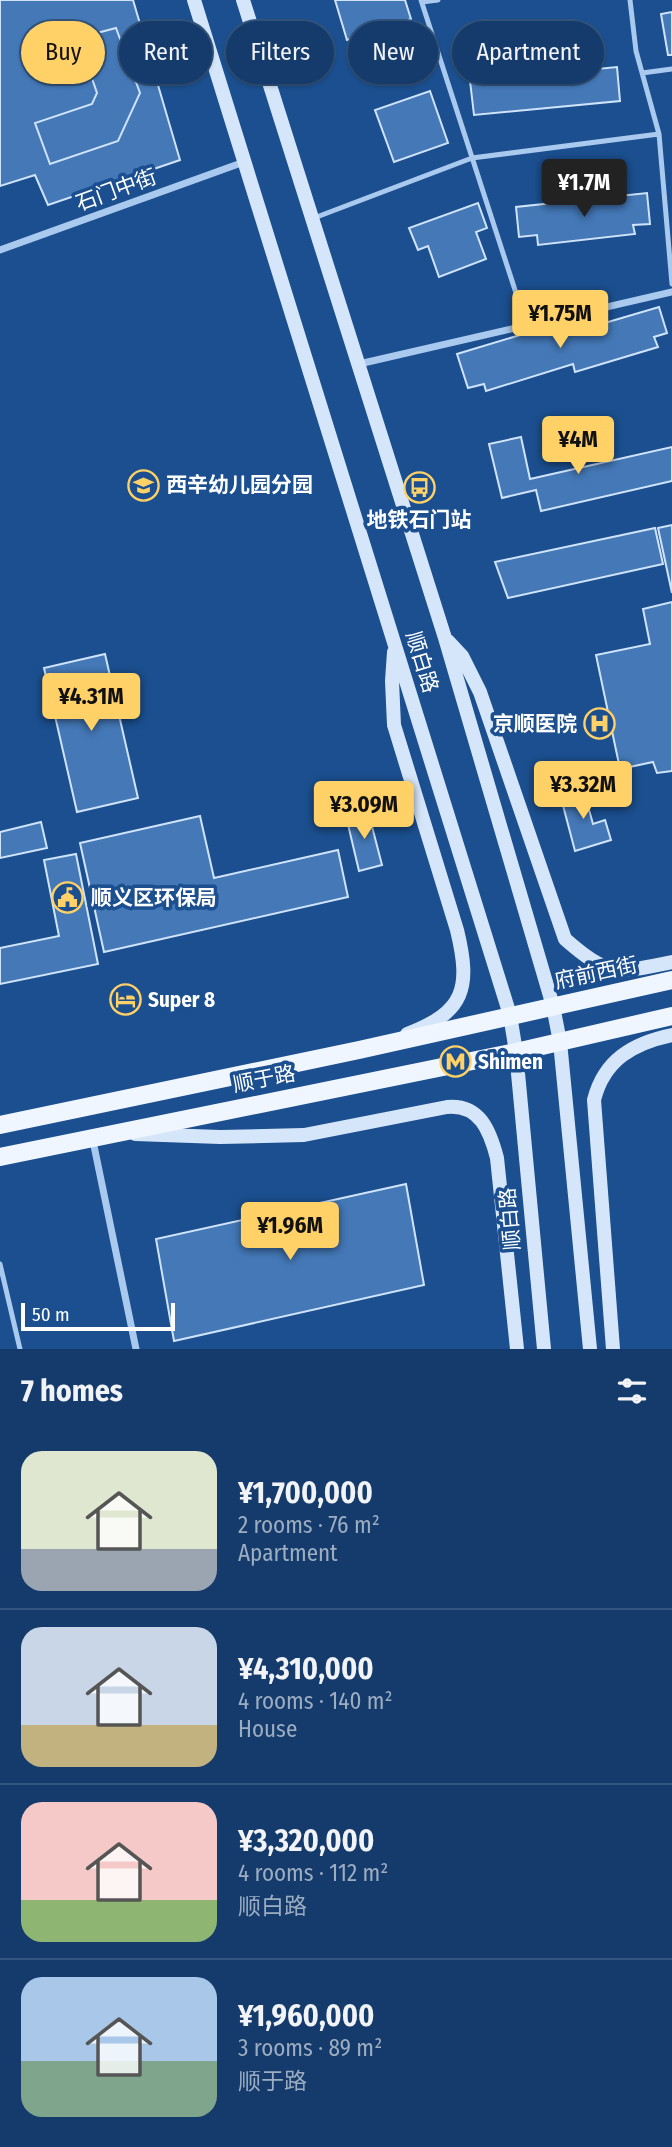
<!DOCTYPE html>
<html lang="en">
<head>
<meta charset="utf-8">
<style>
  :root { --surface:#143b6b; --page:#214673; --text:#f1f3f6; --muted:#9dadc1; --line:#33557e; --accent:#ffd166 }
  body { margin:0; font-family:"Fira Sans Condensed","Noto Sans SC",sans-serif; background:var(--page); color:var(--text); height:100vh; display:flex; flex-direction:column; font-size:26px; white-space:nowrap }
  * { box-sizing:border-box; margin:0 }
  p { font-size:23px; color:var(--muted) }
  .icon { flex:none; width:38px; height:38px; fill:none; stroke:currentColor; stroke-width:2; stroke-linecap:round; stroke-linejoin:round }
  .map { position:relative; height:1349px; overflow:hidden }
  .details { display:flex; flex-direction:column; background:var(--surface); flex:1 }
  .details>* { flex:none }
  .top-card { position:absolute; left:21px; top:21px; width:630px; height:63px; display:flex; gap:14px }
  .scale { position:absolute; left:21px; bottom:18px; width:154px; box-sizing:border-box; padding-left:7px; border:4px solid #fff; border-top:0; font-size:19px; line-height:24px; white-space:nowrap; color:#fff; -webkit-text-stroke:5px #1b4f8f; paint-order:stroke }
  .price { position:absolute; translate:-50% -60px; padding:0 16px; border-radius:7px; background:var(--accent); color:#111; font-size:23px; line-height:46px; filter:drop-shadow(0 2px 4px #0008) }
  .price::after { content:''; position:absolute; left:50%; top:42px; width:21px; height:16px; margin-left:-10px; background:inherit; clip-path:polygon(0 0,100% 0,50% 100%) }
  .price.current { background:#222; color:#fff }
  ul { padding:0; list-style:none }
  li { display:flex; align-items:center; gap:21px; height:175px; padding:0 21px }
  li+li { border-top:2px solid var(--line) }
  li span { display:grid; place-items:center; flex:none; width:196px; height:140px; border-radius:21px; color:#555 }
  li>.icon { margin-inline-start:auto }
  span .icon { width:84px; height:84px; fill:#fffc; stroke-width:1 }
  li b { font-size:30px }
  h2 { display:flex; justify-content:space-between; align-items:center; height:84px; padding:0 21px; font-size:30px }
  .tag { padding:0 24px; border-radius:32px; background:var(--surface); box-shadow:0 2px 5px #0004,0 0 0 2px var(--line); font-size:24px; line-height:63px }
  .tag.current { background:var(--accent); color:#111 }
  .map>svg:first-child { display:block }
  .building { fill:#4478b7; stroke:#cfe3fa; stroke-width:2 }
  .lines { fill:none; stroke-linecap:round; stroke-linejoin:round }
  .lane { stroke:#a9c9ee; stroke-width:5 }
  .street { stroke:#a9c9ee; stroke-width:7 }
  .secondary { stroke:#d6e6fa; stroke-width:14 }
  .primary { stroke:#f0f6ff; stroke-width:18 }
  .labels { text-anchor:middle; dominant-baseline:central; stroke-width:7; stroke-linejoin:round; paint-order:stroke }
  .street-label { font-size:21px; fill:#fff; stroke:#1b4f8f }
  .poi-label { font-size:21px; font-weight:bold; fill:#fff; stroke:#1b4f8f; text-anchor:start }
</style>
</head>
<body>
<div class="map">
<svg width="672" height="1349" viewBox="0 0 672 1349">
  <rect width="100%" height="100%" fill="#1b4f8f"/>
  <path class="building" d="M0,0H133L180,160L48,205L35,175L0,186Z
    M335,0H405L411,19L347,40Z
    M672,12V55H668L661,14Z
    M116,28L140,93L118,141L50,164L35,123L92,104L97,93L78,38Z
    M617,67L620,101L474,115L470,81Z
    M430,91L448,143L394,162L375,110Z
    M647,193L650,224L633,225L635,234L538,245L537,235L519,237L516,207Z
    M478,203L487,228L476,232L486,259L439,277L428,246L418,250L409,228Z
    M659,307L667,333L654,337L658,347L575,372L573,364L486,391L484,384L468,388L457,354L560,323L564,335Z
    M521,437L530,479L672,447V481L541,511L536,490L502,498L489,444Z
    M672,525V593L658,528Z
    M655,528L663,564L508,598L495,562Z
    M672,602V771L657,773L653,762L620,769L596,655L650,644L643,609Z
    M105,654L138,798L77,812L44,668Z
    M583,788L593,824L605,820L611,840L575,851L560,794Z
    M368,811L382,865L359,871L346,816Z
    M200,816L214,878L338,850L348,897L104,952L80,843Z
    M41,822L47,848L0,858V832Z
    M76,854L98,964L0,984V948L59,936L44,860Z
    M406,1184L424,1285L174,1341L156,1239Z"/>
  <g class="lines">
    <path class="lane" d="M421,0L526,324
      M630,0L636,51L659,134L672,284
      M422,2L438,0
      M642,73L672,69
      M314,218L472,158L659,134
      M0,1264L20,1349"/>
    <path class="street" d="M0,250L244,162
      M359,364L672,292
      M93,1141L136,1349"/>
    <path class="secondary" d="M194,0L510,1015L516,1052L544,1349
      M243,0L445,638L553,1006L560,1042L590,1349
      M448,641L462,656L480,692L565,939C608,977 618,973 672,962
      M394,652L392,681L394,725L457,930C471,988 465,1012 407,1034
      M135,1134L220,1137L304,1135L447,1107C480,1104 490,1131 497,1158L517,1349
      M613,1349L594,1100C604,1060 633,1043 672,1035"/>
    <path class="primary" d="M0,1125L359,1050L672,980
      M0,1157L516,1052L672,1016"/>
  </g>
  <defs>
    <symbol id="school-ring" viewBox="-11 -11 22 22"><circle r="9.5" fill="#1b4f8f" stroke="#ffd166" stroke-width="1.5"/><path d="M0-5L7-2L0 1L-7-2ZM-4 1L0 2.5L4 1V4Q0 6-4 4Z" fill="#ffd166"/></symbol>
    <symbol id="bus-ring" viewBox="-11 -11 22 22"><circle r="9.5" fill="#1b4f8f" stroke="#ffd166" stroke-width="1.5"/><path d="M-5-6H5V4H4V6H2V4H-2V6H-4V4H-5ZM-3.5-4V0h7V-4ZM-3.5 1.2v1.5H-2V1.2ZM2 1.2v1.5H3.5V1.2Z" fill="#ffd166"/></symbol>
    <symbol id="hospital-ring" viewBox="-11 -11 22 22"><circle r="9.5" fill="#1b4f8f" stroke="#ffd166" stroke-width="1.5"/><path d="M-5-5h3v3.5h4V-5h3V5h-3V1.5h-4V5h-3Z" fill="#ffd166"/></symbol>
    <symbol id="civic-ring" viewBox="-11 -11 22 22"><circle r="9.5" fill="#1b4f8f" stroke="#ffd166" stroke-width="1.5"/><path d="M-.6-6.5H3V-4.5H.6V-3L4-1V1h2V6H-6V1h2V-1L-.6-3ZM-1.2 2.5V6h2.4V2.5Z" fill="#ffd166"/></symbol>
    <symbol id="hotel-ring" viewBox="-11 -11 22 22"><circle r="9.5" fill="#1b4f8f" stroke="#ffd166" stroke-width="1.5"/><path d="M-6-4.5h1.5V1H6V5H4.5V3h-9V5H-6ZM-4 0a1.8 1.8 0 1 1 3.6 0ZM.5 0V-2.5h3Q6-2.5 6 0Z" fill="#ffd166"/></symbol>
    <symbol id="metro-ring" viewBox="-11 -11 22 22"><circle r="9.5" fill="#1b4f8f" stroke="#ffd166" stroke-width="1.5"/><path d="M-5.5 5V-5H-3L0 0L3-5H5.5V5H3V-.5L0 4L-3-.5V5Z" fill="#ffd166"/></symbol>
  </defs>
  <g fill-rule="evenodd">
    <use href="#school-ring" x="126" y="468" width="35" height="35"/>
    <use href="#bus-ring" x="402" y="470" width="35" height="35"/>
    <use href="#hospital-ring" x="582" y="706" width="35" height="35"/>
    <use href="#civic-ring" x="50" y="880" width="35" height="35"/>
    <use href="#hotel-ring" x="108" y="982" width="35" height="35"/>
    <use href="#metro-ring" x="438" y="1044" width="35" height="35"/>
  </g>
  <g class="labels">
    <g class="street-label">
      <text transform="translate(116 190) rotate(-20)">石门中街</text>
      <text transform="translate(422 662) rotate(73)">顺白路</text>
      <text transform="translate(596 973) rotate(-12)">府前西街</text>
      <text transform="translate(264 1079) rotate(-11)">顺于路</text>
      <text transform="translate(510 1219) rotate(-95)">顺白路</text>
    </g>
    <g class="poi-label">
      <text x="166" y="485">西辛幼儿园分园</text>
      <text x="419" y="520" text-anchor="middle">地铁石门站</text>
      <text x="577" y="724" text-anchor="end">京顺医院</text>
      <text x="91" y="898">顺义区环保局</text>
      <text x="148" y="1000">Super 8</text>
      <text x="478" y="1062">Shimen</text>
    </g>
  </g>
</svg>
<div class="scale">50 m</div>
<b class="price current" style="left:584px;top:219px">¥1.7M</b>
<b class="price" style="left:560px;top:350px">¥1.75M</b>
<b class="price" style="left:578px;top:476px">¥4M</b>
<b class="price" style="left:91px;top:733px">¥4.31M</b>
<b class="price" style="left:583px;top:821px">¥3.32M</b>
<b class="price" style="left:364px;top:841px">¥3.09M</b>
<b class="price" style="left:290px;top:1262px">¥1.96M</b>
<div class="top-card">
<a class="tag current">Buy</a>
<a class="tag">Rent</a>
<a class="tag">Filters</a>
<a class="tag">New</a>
<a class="tag">Apartment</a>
</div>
</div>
<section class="details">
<h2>7 homes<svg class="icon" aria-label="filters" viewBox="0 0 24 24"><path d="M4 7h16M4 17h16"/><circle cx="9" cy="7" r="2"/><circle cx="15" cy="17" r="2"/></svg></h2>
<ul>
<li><span style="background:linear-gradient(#dfe7d0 70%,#9aa5b1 0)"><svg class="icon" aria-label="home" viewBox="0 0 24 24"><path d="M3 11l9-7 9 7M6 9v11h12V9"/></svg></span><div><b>¥1,700,000</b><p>2 rooms · 76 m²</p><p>Apartment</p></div></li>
<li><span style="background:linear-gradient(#c9d6e8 70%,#c2b280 0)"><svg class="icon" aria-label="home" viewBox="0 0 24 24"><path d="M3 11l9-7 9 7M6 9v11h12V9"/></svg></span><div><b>¥4,310,000</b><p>4 rooms · 140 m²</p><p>House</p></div></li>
<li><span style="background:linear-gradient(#f6c9c9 70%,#8fb573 0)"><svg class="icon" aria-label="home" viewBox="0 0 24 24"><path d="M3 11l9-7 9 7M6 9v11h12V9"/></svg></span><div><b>¥3,320,000</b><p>4 rooms · 112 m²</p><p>顺白路</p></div></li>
<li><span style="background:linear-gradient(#a9c7e8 60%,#7fa58c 0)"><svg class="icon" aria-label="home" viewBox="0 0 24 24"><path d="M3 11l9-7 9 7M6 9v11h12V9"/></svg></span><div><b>¥1,960,000</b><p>3 rooms · 89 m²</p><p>顺于路</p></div></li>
</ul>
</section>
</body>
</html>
